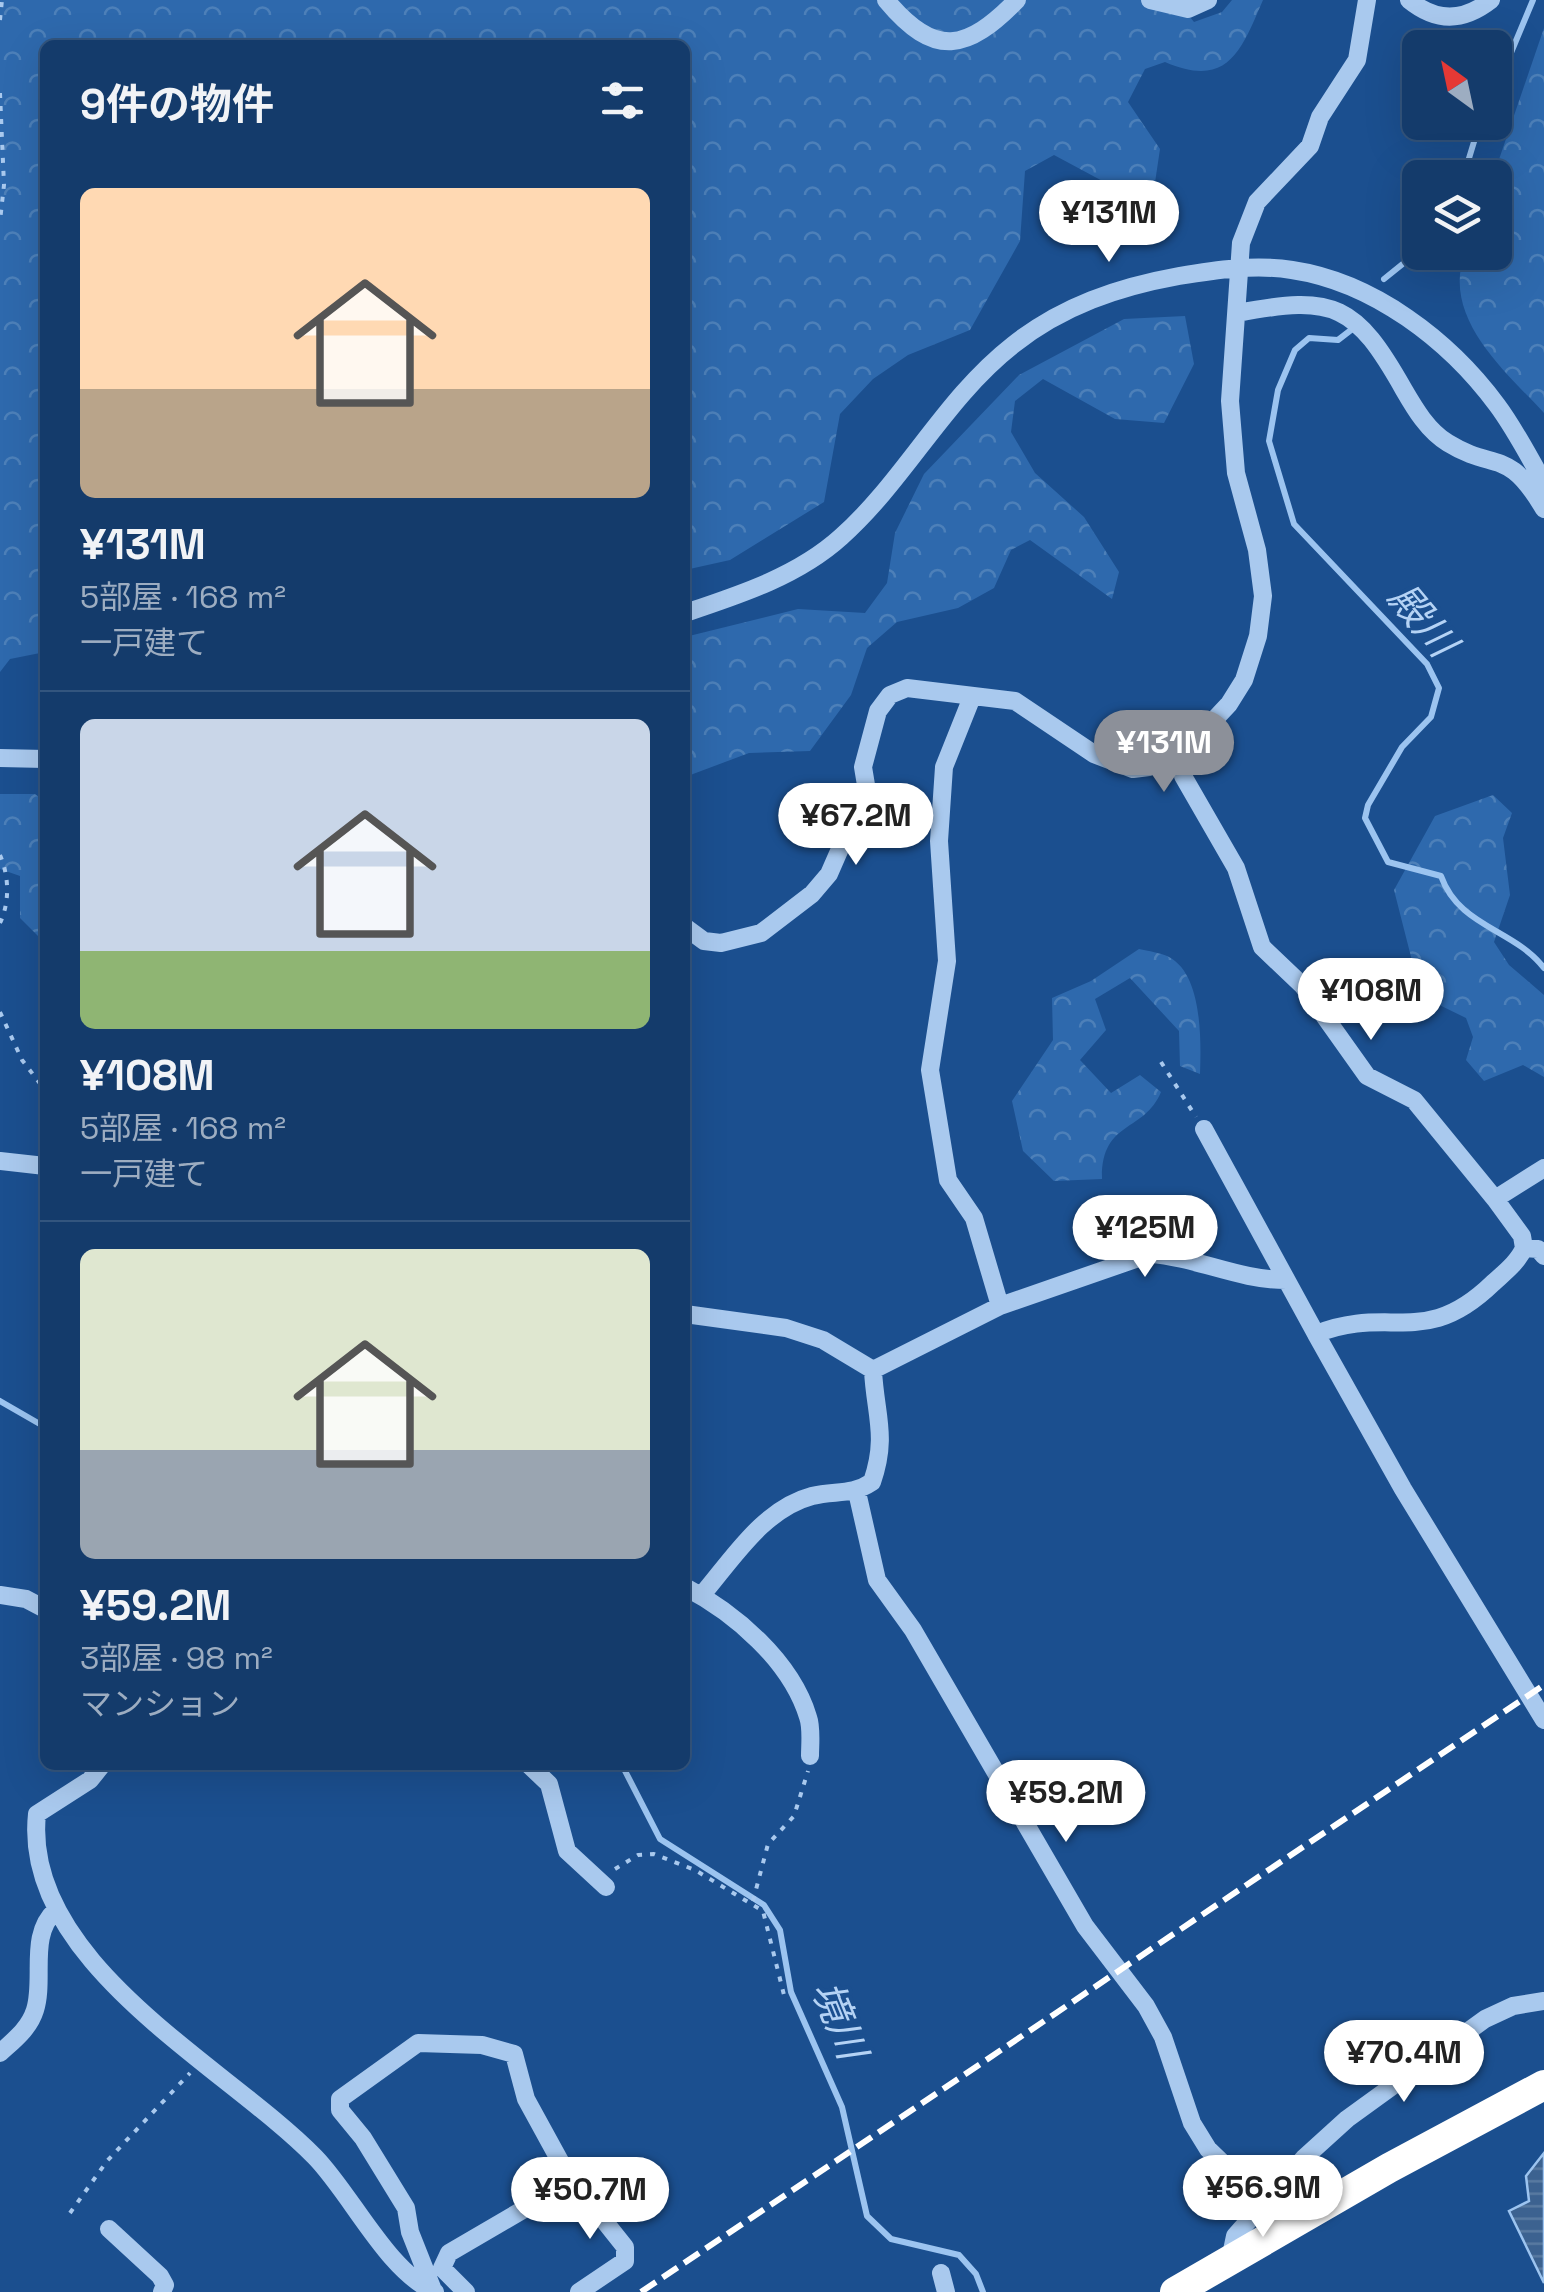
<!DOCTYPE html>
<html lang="ja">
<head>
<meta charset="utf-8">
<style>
  :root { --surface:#143b6b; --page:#1d4271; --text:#f1f3f6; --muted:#9dadc1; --line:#33557e; --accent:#8c9099 }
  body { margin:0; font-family:"Space Grotesk","Noto Sans JP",sans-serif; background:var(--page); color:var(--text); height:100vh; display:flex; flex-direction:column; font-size:38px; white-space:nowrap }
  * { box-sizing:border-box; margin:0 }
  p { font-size:32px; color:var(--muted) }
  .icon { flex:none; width:55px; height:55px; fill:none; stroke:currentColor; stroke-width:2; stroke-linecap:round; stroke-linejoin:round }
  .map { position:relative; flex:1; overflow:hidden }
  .details { position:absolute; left:40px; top:40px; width:650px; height:1730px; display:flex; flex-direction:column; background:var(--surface); border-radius:15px; box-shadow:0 10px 40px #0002,0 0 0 2px var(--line) }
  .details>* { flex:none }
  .needle { width:65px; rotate:327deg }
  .controls { position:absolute; left:1402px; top:30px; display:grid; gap:20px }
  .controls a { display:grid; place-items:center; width:110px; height:110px; border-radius:15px; background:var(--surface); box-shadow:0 10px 40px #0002,0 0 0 2px var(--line); font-size:50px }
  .price { position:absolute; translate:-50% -85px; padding:0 22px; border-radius:35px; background:#fff; color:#222; font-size:32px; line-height:65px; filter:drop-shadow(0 2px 5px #0008) }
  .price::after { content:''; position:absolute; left:50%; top:60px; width:30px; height:22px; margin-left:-15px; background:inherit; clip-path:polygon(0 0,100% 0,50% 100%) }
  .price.current { background:var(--accent); color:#fff }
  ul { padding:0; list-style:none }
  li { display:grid; align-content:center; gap:20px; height:530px; padding:0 40px }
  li+li { border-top:2px solid var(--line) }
  li span { display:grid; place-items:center; height:310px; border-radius:15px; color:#555 }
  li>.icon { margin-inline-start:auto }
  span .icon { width:180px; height:180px; fill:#fffc; stroke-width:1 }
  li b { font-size:42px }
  h2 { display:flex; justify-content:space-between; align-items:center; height:120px; padding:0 40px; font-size:42px }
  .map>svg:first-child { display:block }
  .forest { fill:url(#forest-crowns) }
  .water { fill:url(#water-rules); stroke:#9cc4f0; stroke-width:2.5 }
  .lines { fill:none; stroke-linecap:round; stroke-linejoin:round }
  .stream { stroke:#9cc4f0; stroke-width:6 }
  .path { stroke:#a9c9ee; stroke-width:4; stroke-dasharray:5 8; stroke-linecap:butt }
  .minor { stroke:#a9c9ee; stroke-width:18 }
  .highway { stroke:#fff; stroke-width:30 }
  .rail { stroke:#fff; stroke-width:6; stroke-dasharray:18 8; stroke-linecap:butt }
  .labels { text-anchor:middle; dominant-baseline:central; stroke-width:8; stroke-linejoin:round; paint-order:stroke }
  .water-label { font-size:40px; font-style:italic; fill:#b5d3f5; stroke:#1b4f8f }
</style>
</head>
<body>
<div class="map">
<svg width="1544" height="2292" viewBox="0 0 1544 2292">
  <defs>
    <pattern id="forest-crowns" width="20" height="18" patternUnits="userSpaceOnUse" patternTransform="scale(2.5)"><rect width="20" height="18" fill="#2e69ad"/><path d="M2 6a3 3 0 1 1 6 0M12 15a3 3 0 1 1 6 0" fill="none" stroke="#4d80b9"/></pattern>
    <pattern id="water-rules" width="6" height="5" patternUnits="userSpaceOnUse" patternTransform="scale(2.5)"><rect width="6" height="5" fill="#3c6290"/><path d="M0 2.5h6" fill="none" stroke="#597aa1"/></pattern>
  </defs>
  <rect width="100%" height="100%" fill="#1b4f8f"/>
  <path class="forest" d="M0,0H1176L1194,22L1222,12L1232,0H1263C1241,51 1228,89 1165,62L1145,69L1128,102L1160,149L1154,189L1136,199L1054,155L1025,171L1020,241L970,330L908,355L873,379L840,414L824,502L730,560L685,570V45H45V652L10,659L0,672Z
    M1544,28V413C1504,370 1441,317 1465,253L1495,252L1493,177Z
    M1185,316L1194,364L1164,423L1115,419L1043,379L1015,401L1011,432L1035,473L1084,517L1119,572L1112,599L1030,540L1011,550L994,588L958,608L897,622L867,648L851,695L810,751L749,753L685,777V637L798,609L865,613L887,583L895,533L924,474L1019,375L1124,319Z
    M0,794H35L45,802V943L20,918V876L0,869Z
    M1493,795L1512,813L1503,838L1510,895L1494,942L1509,965L1544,995V1077L1523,1065L1484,1081L1466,1060L1473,1037L1466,1018L1421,996L1394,890L1435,816Z
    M1139,949C1148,951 1161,953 1169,957C1203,975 1201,1042 1200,1074L1180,1066L1179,1031L1130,978L1095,999L1106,1030L1080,1060L1111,1093L1140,1075L1161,1092C1144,1133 1101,1120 1102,1179L1054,1181L1023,1151L1012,1101L1053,1040L1052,998L1091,981Z"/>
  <path class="water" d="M1544,2153V2283L1509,2211L1529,2201L1526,2176Z"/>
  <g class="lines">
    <path class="stream" d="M1495,91L1533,0
      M1463,178L1480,122
      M1384,279L1420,250
      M1351,330L1338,340L1309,338L1295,350L1278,390L1269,441L1294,524L1427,664L1439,688L1431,717L1402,747L1368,805L1365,818L1388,862L1441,876C1459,927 1514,929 1544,968
      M0,1401L45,1427
      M622,1765L660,1839L764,1905L780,1930L791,1992L842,2107L867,2216L891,2239L959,2255L976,2274L983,2292"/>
    <path class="path" d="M0,20L2,0
      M0,93L4,185L0,221
      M0,855C9,876 10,902 0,923
      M0,1012L22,1060L45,1090
      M1161,1062L1196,1117
      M615,1869L638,1855L654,1854L695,1870L763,1911L784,1995
      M753,1901L768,1844L794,1816L808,1771
      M70,2213L107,2161L190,2073"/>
    <path class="minor" d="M886,0C935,59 967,51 1017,0
      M1150,0L1188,9L1208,0
      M1409,0C1436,22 1463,22 1491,0
      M1238,313C1335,294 1356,305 1404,390C1415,409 1428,431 1448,443C1495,472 1507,446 1544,509
      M685,613C739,595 798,576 841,537C905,480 945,398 1013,345C1062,306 1118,287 1179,276C1215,270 1255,264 1292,270C1373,282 1449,340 1497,405C1515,429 1529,457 1544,483
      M972,697L944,767L939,841L947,961L930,1070L948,1180L974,1218L1000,1306
      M0,758L45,759
      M685,927L704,941L721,943L761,933L812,894L829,874L860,803L866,785L863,767L878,711L890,695L907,688L1015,701L1094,754L1133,769L1149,767L1186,750
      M1204,1129L1316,1334C1390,1304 1424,1350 1493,1283C1505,1272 1518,1262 1524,1248L1522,1236L1495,1199L1414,1100L1367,1076L1303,986L1262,947L1236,868L1183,776L1186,750L1229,704L1244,680L1258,636L1263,596L1257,550L1236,473L1230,401L1241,243L1257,202L1310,146L1320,117L1357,60L1367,0
      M0,1161L45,1166
      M1495,1199L1544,1168
      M1524,1248L1538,1249L1544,1256
      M685,1314L786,1328L823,1340L873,1370L1000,1306L1150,1254C1196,1257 1238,1280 1286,1280
      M1316,1334L1403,1489L1544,1720
      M857,1492L877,1580L913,1630L1085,1926L1146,2006L1163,2037L1192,2123L1208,2149L1264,2203
      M685,1587C735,1613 791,1661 808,1717C812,1728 810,1744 810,1756
      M0,1595L26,1599L45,1609
      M701,1596C732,1560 763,1509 812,1496C835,1490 851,1496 872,1482C888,1436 875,1414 873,1370
      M102,1765L90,1780L37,1814C21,1962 226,2066 315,2157C352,2195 387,2271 435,2292
      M529,1765L549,1784L567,1851L606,1887
      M0,2053C14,2040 29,2029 35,2010C45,1978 28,1935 56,1910
      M109,2229L160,2276L165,2285L162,2292
      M1230,2260L1235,2236L1304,2158L1347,2119L1485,2019L1513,2006L1544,2001
      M941,2273L946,2292
      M433,2290L410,2232L406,2208L363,2138L340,2110V2099L418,2043L482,2045L514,2054L526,2099L566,2172L567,2184
      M466,2292L442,2268L449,2253L567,2184L578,2188L625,2247V2261L579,2292"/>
    <path class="highway" d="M1175,2292L1389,2168L1544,2085"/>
    <path class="rail" d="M641,2292L1544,1685"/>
  </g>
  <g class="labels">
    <g class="water-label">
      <text transform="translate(1422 620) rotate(50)">殿川</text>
      <text transform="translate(839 2020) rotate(68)">境川</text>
    </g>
  </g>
</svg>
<div class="controls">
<a><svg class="needle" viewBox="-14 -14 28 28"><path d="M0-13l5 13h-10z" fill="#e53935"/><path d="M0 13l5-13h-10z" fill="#9dadc1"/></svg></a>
<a><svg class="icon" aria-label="layers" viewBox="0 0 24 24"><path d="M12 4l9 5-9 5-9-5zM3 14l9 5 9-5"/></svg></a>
</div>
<b class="price" style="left:1109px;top:265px">¥131M</b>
<b class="price current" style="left:1164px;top:795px">¥131M</b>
<b class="price" style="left:856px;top:868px">¥67.2M</b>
<b class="price" style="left:1371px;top:1043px">¥108M</b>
<b class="price" style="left:1145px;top:1280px">¥125M</b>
<b class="price" style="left:1066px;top:1845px">¥59.2M</b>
<b class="price" style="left:1404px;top:2105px">¥70.4M</b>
<b class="price" style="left:1263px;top:2240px">¥56.9M</b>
<b class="price" style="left:590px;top:2242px">¥50.7M</b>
<section class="details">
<h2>9件の物件<svg class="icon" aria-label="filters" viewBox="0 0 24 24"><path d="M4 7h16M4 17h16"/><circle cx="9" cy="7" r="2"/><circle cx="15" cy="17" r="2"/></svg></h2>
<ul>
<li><span style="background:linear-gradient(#ffd9b3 65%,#b9a48a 0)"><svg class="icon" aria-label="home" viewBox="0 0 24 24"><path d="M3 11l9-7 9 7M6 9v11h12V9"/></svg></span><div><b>¥131M</b><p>5部屋 · 168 m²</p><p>一戸建て</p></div></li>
<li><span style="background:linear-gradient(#c9d6e8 75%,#8fb573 0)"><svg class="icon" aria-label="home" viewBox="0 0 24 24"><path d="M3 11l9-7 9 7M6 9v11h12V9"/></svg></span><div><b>¥108M</b><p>5部屋 · 168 m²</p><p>一戸建て</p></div></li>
<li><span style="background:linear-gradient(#dfe7d0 65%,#9aa5b1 0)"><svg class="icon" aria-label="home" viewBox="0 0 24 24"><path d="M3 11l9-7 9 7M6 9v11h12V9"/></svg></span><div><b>¥59.2M</b><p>3部屋 · 98 m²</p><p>マンション</p></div></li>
</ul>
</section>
</div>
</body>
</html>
